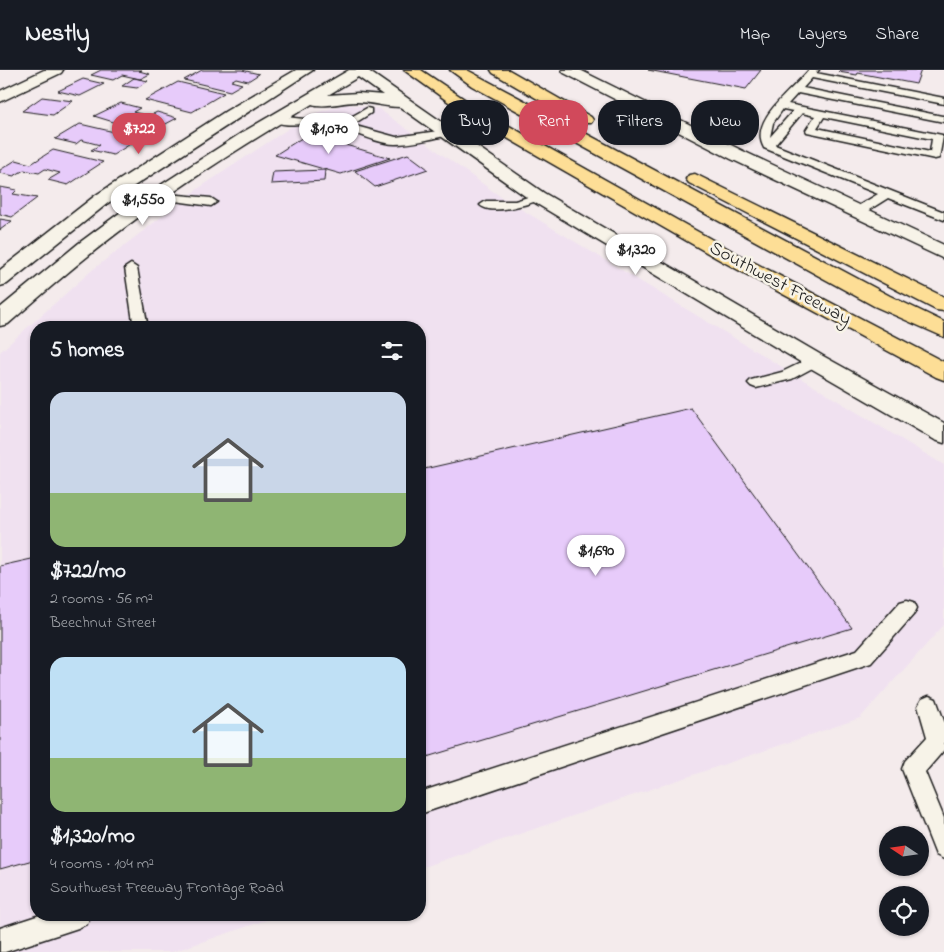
<!DOCTYPE html>
<html lang="en">
<head>
<meta charset="utf-8">
<style>
  :root { --surface:#171b24; --page:#20242c; --text:#f1f3f6; --muted:#9ea1a6; --line:#363941; --accent:#d1495b }
  body { margin:0; font-family:"Indie Flower",sans-serif; background:var(--page); color:var(--text); height:100vh; display:flex; flex-direction:column; font-size:19px; white-space:nowrap }
  * { box-sizing:border-box; margin:0 }
  p { font-size:16px; color:var(--muted) }
  .icon { flex:none; width:28px; height:28px; fill:none; stroke:currentColor; stroke-width:2; stroke-linecap:round; stroke-linejoin:round }
  .map { position:relative; flex:1; overflow:hidden }
  .details { position:absolute; left:30px; top:251px; width:396px; height:600px; display:flex; flex-direction:column; background:var(--surface); border-radius:20px; box-shadow:0 1px 4px #0004 }
  .details>* { flex:none }
  .guide { position:absolute; left:441px; top:30px; width:428px; height:45px; display:flex; gap:10px }
  .needle { width:32px; rotate:283deg }
  .buttons { position:absolute; left:879px; top:756px; display:grid; gap:10px }
  .buttons a { display:grid; place-items:center; width:50px; height:50px; border-radius:50%; background:var(--surface); box-shadow:0 1px 4px #0004; font-size:25px }
  .price { position:absolute; translate:-50% -42px; padding:0 11px; border-radius:18px; background:#fff; color:#222; font-size:16px; line-height:32px; filter:drop-shadow(0 1px 2px #0008) }
  .price::after { content:''; position:absolute; left:50%; top:30px; width:15px; height:11px; margin-left:-8px; background:inherit; clip-path:polygon(0 0,100% 0,50% 100%) }
  .price.on { background:var(--accent); color:#fff }
  ul { padding:0; list-style:none }
  li { display:grid; align-content:center; gap:10px; height:265px; padding:0 20px }
  li span { display:grid; place-items:center; height:155px; border-radius:15px; color:#555 }
  li>.icon { margin-inline-start:auto }
  span .icon { width:90px; height:90px; fill:#fffc; stroke-width:1 }
  li b { font-size:21px }
  h2 { display:flex; justify-content:space-between; align-items:center; height:60px; padding:0 20px; font-size:21px }
  .chip { padding:0 18px; border-radius:20px; background:var(--surface); box-shadow:0 1px 4px #0004; font-size:18px; line-height:45px }
  .chip.on { background:var(--accent); color:#fff }
  header { display:flex; align-items:center; gap:30px; box-sizing:border-box; height:70px; padding:0 25px; background:var(--surface); border-bottom:1px solid var(--line) }
  header strong { font-size:24px }
  nav { display:flex; gap:28px; margin-inline-start:auto; font-size:18px }
  .map>svg:first-child { display:block }
  .built { fill:#f0e1f0 }
  .building { fill:#e7cbfa; stroke:#1c1c1c }
  .lines { fill:none; stroke-linecap:round; stroke-linejoin:round }
  .service-casing { stroke:#1c1c1c; stroke-width:3 }
  .minor-casing { stroke:#1c1c1c; stroke-width:3 }
  .secondary-casing { stroke:#1c1c1c; stroke-width:3 }
  .motorway-casing { stroke:#1c1c1c; stroke-width:3 }
  .service { fill:#f7f3e8; fill-rule:evenodd }
  .minor { fill:#f7f3e8; fill-rule:evenodd }
  .secondary { fill:#f7f3e8; fill-rule:evenodd }
  .motorway { fill:#fdde96; fill-rule:evenodd }
  .labels { text-anchor:middle; dominant-baseline:central; stroke-width:5; stroke-linejoin:round; paint-order:stroke }
  .far-street-label { font-size:19px; fill:#1c1c1c; stroke:#f7f3e8 }
</style>
</head>
<body>
<header>
<strong>Nestly</strong>
<nav><a>Map</a><a>Layers</a><a>Share</a></nav>
</header>
<div class="map">
<svg width="944" height="882" viewBox="0 0 944 882">
  <rect width="100%" height="100%" fill="#f4ebec"/>
  <filter id="ink" filterUnits="userSpaceOnUse"><feTurbulence type="fractalNoise" baseFrequency=".02" numOctaves="2"/><feDisplacementMap in="SourceGraphic" scale="10" xChannelSelector="R" yChannelSelector="G"/><feConvolveMatrix kernelMatrix="1 2 1 2 8 2 1 2 1" color-interpolation-filters="sRGB"/></filter>
  <g filter="url(#ink)">
    <path class="built" d="M346,34L379,39L501,127L944,395V555L860,648L420,798V258H36V845H281L172,882H0V282L91,201L199,118L309,45Z"/>
    <path class="building" d="M101,0H142L139,1L150,4L140,9L122,5L113,10L91,5Z
      M202,0H242L259,4L248,11L236,8L231,11L242,14L230,21L184,10Z
      M648,0H761L746,19Z
      M840,0H921L916,14L858,3L857,5L838,2Z
      M134,8L148,11L137,18L122,16Z
      M83,9L104,14L80,26L58,21Z
      M178,12L224,23L192,42L145,30Z
      M42,27L73,31L53,45L22,41Z
      M121,33L140,38L133,42L149,46L157,42L177,48L149,63L94,46Z
      M80,54L140,68L113,85L91,80L100,75L81,70L76,74L55,69Z
      M308,64L390,88L341,104L275,85Z
      M53,80L103,92L68,115L48,110L60,103L45,99L39,103L24,100L14,106L0,103V100L16,90L31,94Z
      M408,84L428,99L375,117L355,101Z
      M325,100L324,111L271,114L273,102Z
      M0,117L17,120L13,124L37,128L12,147L0,144Z
      M0,149L12,151L0,160Z
      M691,338L852,558L420,689V400Z
      M36,488V739L33,790L0,799V496Z"/>
    <g class="lines">
      <defs>
        <path id="service" d="M809,0H819L816,3L944,28V34L812,8L803,18L942,46H944V52L798,23L788,34L942,65L943,67L939,88L935,89L807,62L806,60L815,46L802,43L775,75L944,142V150L888,128L861,145H853L851,142L853,139L878,124L764,78C748,50 793,20 809,0ZM783,39L793,41L770,67L773,53ZM824,47L932,69L930,82L817,58Z
          M367,38L371,39V43L352,55L396,67L445,60L450,63L449,65C431,69 413,74 395,74C371,73 348,57 325,53C311,51 283,60 272,49L277,46L304,49L324,47L342,52Z
          M157,123L211,128L217,132L211,136L153,128L151,126Z
          M538,124L544,127L542,129C529,134 491,146 480,135L486,131H515Z
          M131,194L137,198L148,258H134L125,198Z
          M815,286L820,288L822,291L820,294L792,309L756,318L751,316L748,313L751,310L782,302Z
          M907,530L914,532L917,538L914,544L871,593L420,744V722L857,580L900,532Z
          M929,626L936,629L944,651V680L925,702L944,748V789L936,785L902,699L905,691L927,667L918,636L922,629Z
          M40,845H91L87,854L78,858L5,882H0V858Z"/>
        <path id="minor" d="M44,0H63L61,3L0,32V21Z"/>
        <path id="secondary" d="M296,0H313L108,133L7,214L0,216V200L96,125L226,41Z
          M349,0H367L544,123L823,286L944,353V373L935,370L807,296L532,131L400,37C385,37 371,32 356,32C342,32 325,38 312,34C249,72 186,111 128,155C86,186 47,220 8,254L0,256V238L79,173L133,133L243,62ZM358,7L383,25L358,23L328,25Z
          M562,0H580L743,81L944,175V189L731,89L564,3Z"/>
        <path id="motorway" d="M404,0H421L479,39L734,182L944,292V310L936,307L720,190L467,45Z
          M450,0H467L890,226L944,252V267L874,236L472,16Z
          M491,0H509L591,47L593,50L591,53H579L493,3Z
          M695,104L944,227V241L936,240L689,113L686,109L689,105Z"/>
      </defs>
      <use href="#service" class="service-casing"/>
      <use href="#minor" class="minor-casing"/>
      <use href="#secondary" class="secondary-casing"/>
      <use href="#motorway" class="motorway-casing"/>
      <use href="#service" class="service"/>
      <use href="#minor" class="minor"/>
      <use href="#secondary" class="secondary"/>
      <use href="#motorway" class="motorway"/>
    </g>
  </g>
  <g class="labels">
    <g class="far-street-label">
      <text transform="translate(780 214) rotate(28)">Southwest Freeway</text>
    </g>
  </g>
</svg>
<div class="buttons">
<a><svg class="needle" viewBox="-14 -14 28 28"><path d="M0-13l5 13h-10z" fill="#e53935"/><path d="M0 13l5-13h-10z" fill="#9ea1a6"/></svg></a>
<a><svg class="icon" aria-label="locate" viewBox="0 0 24 24"><circle cx="12" cy="12" r="6"/><path d="M12 2v4M12 18v4M2 12h4M18 12h4"/></svg></a>
</div>
<b class="price on" style="left:139px;top:85px">$722</b>
<b class="price" style="left:329px;top:85px">$1,070</b>
<b class="price" style="left:143px;top:156px">$1,550</b>
<b class="price" style="left:636px;top:206px">$1,320</b>
<b class="price" style="left:596px;top:507px">$1,690</b>
<div class="guide">
<a class="chip">Buy</a>
<a class="chip on">Rent</a>
<a class="chip">Filters</a>
<a class="chip">New</a>
</div>
<section class="details">
<h2>5 homes<svg class="icon" aria-label="filters" viewBox="0 0 24 24"><path d="M4 7h16M4 17h16"/><circle cx="9" cy="7" r="2"/><circle cx="15" cy="17" r="2"/></svg></h2>
<ul>
<li><span style="background:linear-gradient(#c9d6e8 65%,#8fb573 0)"><svg class="icon" aria-label="home" viewBox="0 0 24 24"><path d="M3 11l9-7 9 7M6 9v11h12V9"/></svg></span><div><b>$722/mo</b><p>2 rooms · 56 m²</p><p>Beechnut Street</p></div></li>
<li><span style="background:linear-gradient(#bfe0f5 65%,#8fb573 0)"><svg class="icon" aria-label="home" viewBox="0 0 24 24"><path d="M3 11l9-7 9 7M6 9v11h12V9"/></svg></span><div><b>$1,320/mo</b><p>4 rooms · 104 m²</p><p>Southwest Freeway Frontage Road</p></div></li>
</ul>
</section>
</div>
</body>
</html>
